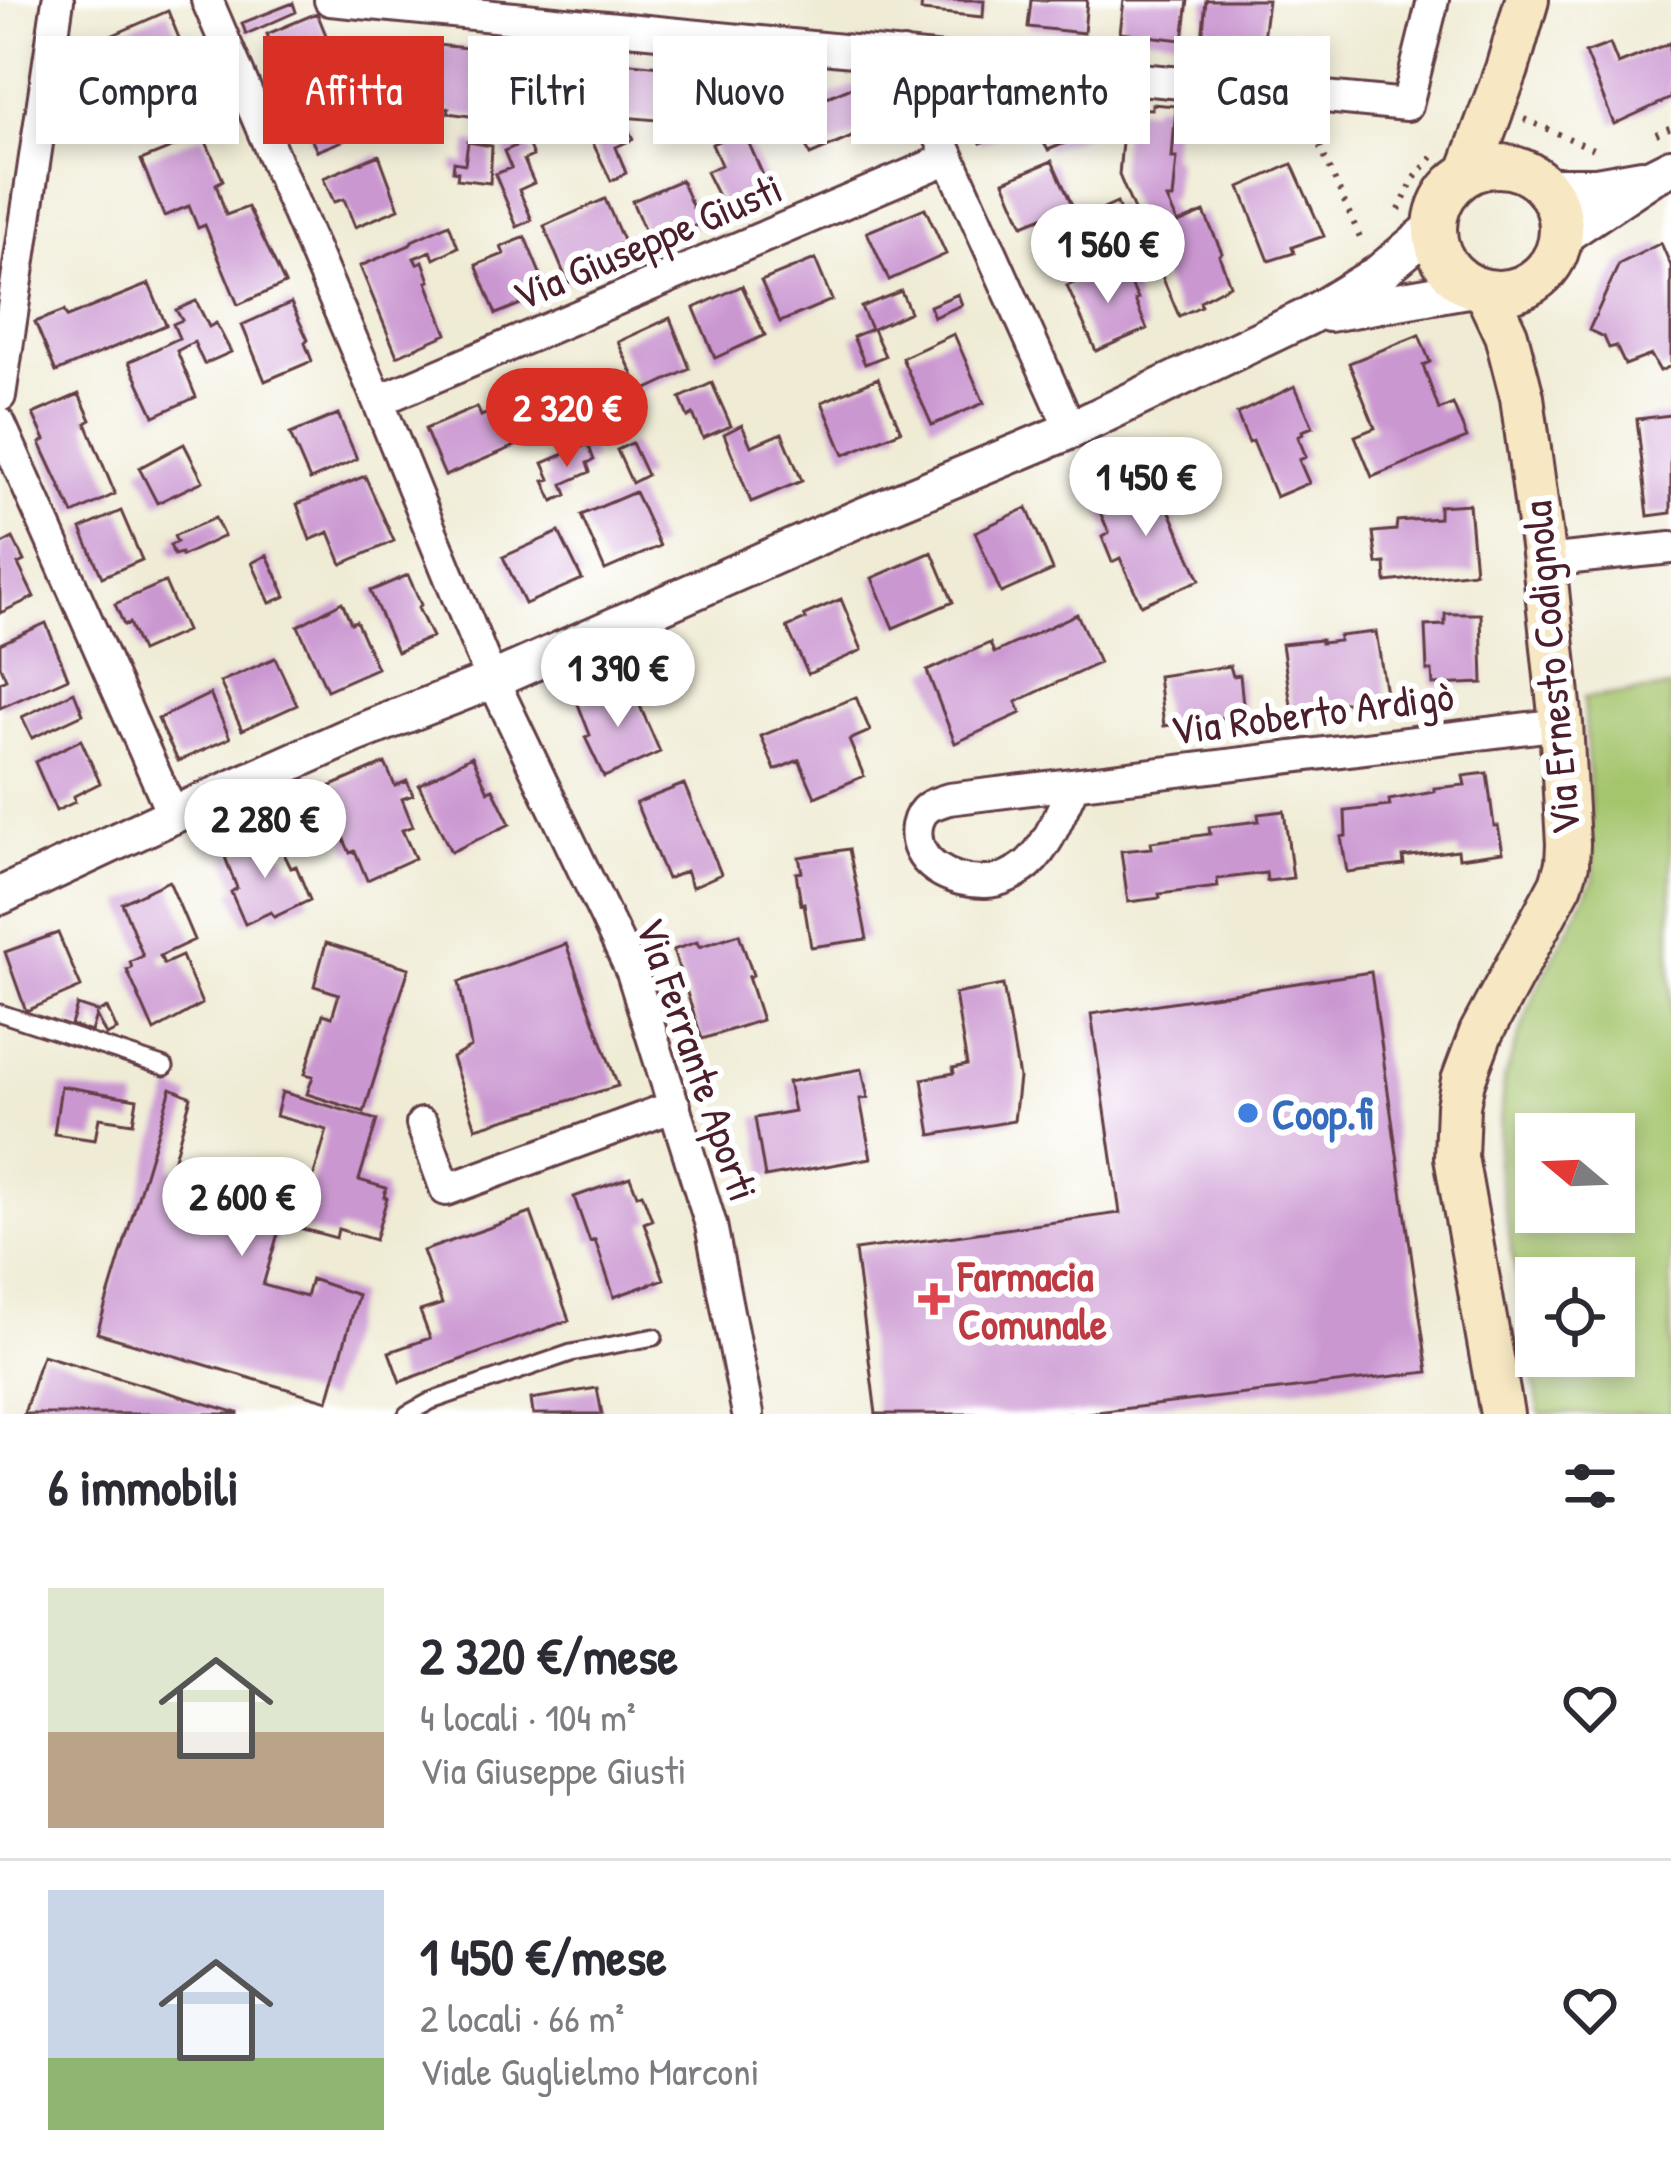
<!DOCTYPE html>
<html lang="it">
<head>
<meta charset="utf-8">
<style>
  :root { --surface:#fff; --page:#f7f7f7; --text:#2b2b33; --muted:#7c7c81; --line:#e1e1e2; --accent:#d93025 }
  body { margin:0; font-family:"Patrick Hand",sans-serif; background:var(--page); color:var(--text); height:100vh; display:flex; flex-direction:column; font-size:45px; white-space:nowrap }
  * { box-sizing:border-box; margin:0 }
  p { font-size:39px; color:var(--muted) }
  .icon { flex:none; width:66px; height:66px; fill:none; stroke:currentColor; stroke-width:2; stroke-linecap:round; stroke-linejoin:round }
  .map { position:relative; height:1414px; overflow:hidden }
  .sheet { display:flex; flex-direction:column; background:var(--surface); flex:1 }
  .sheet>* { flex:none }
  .hud { position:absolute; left:36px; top:36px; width:1599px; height:108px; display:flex; gap:24px }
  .needle { width:78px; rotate:289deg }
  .buttons { position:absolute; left:1515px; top:1113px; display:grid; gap:24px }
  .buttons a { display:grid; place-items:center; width:120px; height:120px; border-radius:0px; background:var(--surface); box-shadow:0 6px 18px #0003; font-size:60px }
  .price { position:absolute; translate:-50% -102px; padding:0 27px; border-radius:42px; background:#fff; color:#222; font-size:39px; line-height:78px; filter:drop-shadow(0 3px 6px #0008) }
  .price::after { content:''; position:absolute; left:50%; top:72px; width:36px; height:27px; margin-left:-18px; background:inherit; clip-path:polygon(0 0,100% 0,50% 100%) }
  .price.current { background:var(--accent); color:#fff }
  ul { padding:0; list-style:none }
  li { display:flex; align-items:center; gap:36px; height:300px; padding:0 48px }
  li+li { border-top:3px solid var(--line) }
  li span { display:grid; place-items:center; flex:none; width:336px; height:240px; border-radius:0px; color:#555 }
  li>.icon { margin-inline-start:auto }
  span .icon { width:144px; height:144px; fill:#fffc; stroke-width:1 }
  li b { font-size:51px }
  h2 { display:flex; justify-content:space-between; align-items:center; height:144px; padding:0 48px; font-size:51px }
  .pill { padding:0 42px; border-radius:0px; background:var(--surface); box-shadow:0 6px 18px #0003; font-size:42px; line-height:108px }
  .pill.current { background:var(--accent); color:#fff }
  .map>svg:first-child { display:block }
  .green { fill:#a5c56d; stroke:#78724c; stroke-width:3; fill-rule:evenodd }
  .building { fill:#cb97d1 }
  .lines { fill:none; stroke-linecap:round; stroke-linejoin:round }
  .service-casing { stroke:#633e44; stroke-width:21 }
  .minor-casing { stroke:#633e44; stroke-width:36 }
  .tertiary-casing { stroke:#633e44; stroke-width:42 }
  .secondary-casing { stroke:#633e44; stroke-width:48 }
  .path { stroke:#633e44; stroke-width:6; stroke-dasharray:3 9; stroke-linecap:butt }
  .service { stroke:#fff; stroke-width:15 }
  .minor { stroke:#fff; stroke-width:30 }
  .tertiary { stroke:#fff; stroke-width:36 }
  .secondary { stroke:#f7e8c3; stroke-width:42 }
  .shop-dot { fill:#3f7fe0; stroke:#fff; stroke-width:4.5 }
  .health-dot { fill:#e0444e; stroke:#fff; stroke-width:4.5 }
  .labels { text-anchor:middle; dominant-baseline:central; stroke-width:12; stroke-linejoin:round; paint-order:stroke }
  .street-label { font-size:42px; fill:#4a1f2b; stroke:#fff }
  .shop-label { font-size:42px; font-weight:bold; fill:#366cbe; stroke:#fff; text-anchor:start }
  .health-label { font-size:42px; font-weight:bold; fill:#be3a42; stroke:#fff; text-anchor:start }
</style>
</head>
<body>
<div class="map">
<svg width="1671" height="1414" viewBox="0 0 1671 1414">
  <rect width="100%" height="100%" fill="#fff"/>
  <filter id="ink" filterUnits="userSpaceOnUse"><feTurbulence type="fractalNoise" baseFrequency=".00833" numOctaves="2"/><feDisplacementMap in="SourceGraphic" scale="24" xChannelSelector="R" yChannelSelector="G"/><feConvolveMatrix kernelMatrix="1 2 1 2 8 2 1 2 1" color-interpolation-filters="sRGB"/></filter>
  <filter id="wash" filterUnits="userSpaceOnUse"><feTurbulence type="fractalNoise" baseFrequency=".004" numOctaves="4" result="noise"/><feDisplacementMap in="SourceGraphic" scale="48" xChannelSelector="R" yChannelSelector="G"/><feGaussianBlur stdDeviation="2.7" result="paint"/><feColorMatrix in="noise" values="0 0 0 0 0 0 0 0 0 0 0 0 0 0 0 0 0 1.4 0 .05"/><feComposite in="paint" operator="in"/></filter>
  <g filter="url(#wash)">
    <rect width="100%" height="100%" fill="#efebd4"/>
    <path class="green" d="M1671,688V1414H1540L1497,1162L1504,1077L1535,993L1594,879L1584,698ZM1536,1134H1614V1212H1536ZM1536,1278H1614V1356H1536Z"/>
    <g id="blocks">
      <path class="building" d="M922,0H984L983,17L921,11Z
        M1031,0H1087L1084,33L1028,27Z
        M1124,0H1188L1183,40L1120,33Z
        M1206,0H1268L1262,47L1202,41Z
        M293,3L296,12L246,34L242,23Z
        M168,11L189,63L132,88L111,36Z
        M317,13L339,67L289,88L267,34Z
        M1670,43L1671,98L1614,124L1585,53L1610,44L1618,64Z
        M426,44L468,48V52L510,58L511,54L551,58L544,118L517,114L515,121L491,119L448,113L449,108L421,104Z
        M602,60L661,66L657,120L597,115Z
        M886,76L903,115L810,155L793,116L811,108L810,104L866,81L867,84Z
        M344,84L351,100L342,104L355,136L317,151L303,122L308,120L301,101Z
        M756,84L771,121L761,125L744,89Z
        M988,86L1012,88L1014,93L1024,88L1030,102L1049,92L1071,94L1089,133L1048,150L1031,121L981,143L958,98Z
        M1152,104L1176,106L1172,158H1177L1173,199H1167L1178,223L1204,212L1222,253L1219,255L1230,285L1200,301L1201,306L1179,316L1119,175L1125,108L1152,109Z
        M624,121L633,139L616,147L626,173L611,181L590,137Z
        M743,130L770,191L725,210L706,172L721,165L712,144Z
        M203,135L223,180L216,184L226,215L248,207L285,284L238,305L205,225L198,228L189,206L164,216L141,160Z
        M527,141L533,156L524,160L534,183L519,190L532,220L517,227L495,174L511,168L504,151Z
        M468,142L492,146L490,183L457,179L458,172L453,171L454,162L465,164Z
        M379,155L399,209L355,227L344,199L334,202L323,178Z
        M1052,161L1072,205L1023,225L1004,181Z
        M1292,164L1324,236L1292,247L1294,253L1269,261L1240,187Z
        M681,180L700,224L651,246L632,201Z
        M605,199L624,243L613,247L617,260L568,283L544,226Z
        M1117,203L1124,223L1093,237L1086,217Z
        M925,208L946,254L889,280L867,232Z
        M449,224L458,247L434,259L431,251L414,258L417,264L423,261L430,281L427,282L447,334L397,356L360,266L410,245L412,241Z
        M525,237L548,293L496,314L476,265L504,254L501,247Z
        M1661,243L1671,266V366L1660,371L1651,355L1625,365L1616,346L1609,348L1604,337L1589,330L1619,264Z
        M815,259L832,300L780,322L761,281Z
        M1120,262L1138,299L1135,300L1147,329L1096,351L1067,286Z
        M149,284L166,325L56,372L35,322L64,311L67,317Z
        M742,286L765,335L715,358L694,308Z
        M901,291L910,312L873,329L885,356L865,364L853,337L871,329L861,307Z
        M958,294L962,305L934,317L930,306Z
        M196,301L209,327L216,323L231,352L204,364L194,342L177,351L196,397L154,416L129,362L179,338L173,324L182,320L176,310Z
        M291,303L308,340L305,343L312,361L265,381L242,325Z
        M670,318L690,369L641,392L618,342Z
        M954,334L984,403L932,425L902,358Z
        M1419,335L1430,362L1423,365L1439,410L1453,404L1467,438L1372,477L1355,436L1375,428L1349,363Z
        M559,377L578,419L445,476L425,429L477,407L481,416L499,409L496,403Z
        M878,378L901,431L844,455L822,402Z
        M712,383L731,426L703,438L693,414L688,417L680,398Z
        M1295,386L1313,427L1302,431L1303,434L1298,437L1306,457L1299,460L1309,483L1276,497L1253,441L1249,443L1237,414Z
        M79,394L91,420L86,423L115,494L73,514L40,443L45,440L33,414Z
        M338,414L357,459L310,480L290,434Z
        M1671,415V513L1648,516L1637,419Z
        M742,425L751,446L782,433L802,481L751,502L724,434Z
        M632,443L647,475L632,483L617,450Z
        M184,444L203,481L157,503L139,468Z
        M588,444L594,460L587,463L590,472L563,484L567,495L553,501L544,481L550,479L543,463Z
        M1153,473L1200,580L1141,605L1120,558L1112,562L1102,537L1109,533L1094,498Z
        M365,476L394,541L342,564L329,532L310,540L297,504Z
        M635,492L660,546L605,570L581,515Z
        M1469,504L1475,572L1386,582L1385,563L1377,564L1373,532L1396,530L1397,521L1439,518V506Z
        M1027,508L1053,570L1001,593L975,532Z
        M121,511L142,560L102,577L81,529Z
        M215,518L224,536L182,556L181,553L174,555L170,545L177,542L174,536Z
        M559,532L582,579L525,604L503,557Z
        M13,538L24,561L18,564L34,597L0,613V545Z
        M932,552L953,602L893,628L872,578Z
        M267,555L286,596L270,603L252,563Z
        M408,575L421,605L418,608L432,637L397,652L370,591Z
        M165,582L186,631L141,651L129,623L124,625L115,604Z
        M841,599L862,650L808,674L787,627L806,619L804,615Z
        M342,602L351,623L356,621L377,668L327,690L298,626Z
        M1077,614L1099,663L1016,702L1021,713L955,743L927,671L990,643L994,653Z
        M1445,614H1481L1483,683L1433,685L1432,671H1427L1425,626L1445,625Z
        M46,623L68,678L0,708V682L6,679L0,665V644Z
        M1376,632L1387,700L1349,706L1348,702L1330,704V708L1292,712L1282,644L1321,640V643L1339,641V636Z
        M275,658L297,705L242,730L220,682Z
        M1230,666L1233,676L1240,675L1244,714L1164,726L1158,676Z
        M629,681L660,752L604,777L585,737L590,735L578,704Z
        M74,692L83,714L32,738L22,717Z
        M210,694L230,738L178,761L158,719Z
        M856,697L870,731L849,740L864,776L815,797L799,760L775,770L761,736Z
        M81,740L100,783L74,796L75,802L56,811L35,762Z
        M472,756L488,791L493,789L510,824L451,852L419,785Z
        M385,763L395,786L407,781L413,795L402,799L413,826L402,830L415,858L367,880L355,851L350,853L322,790Z
        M1487,773L1494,826H1498L1503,852L1459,858L1458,850L1403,857L1404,865L1347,872L1341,837L1346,836L1345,811L1390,806L1389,800L1434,792V788L1465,785L1463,776Z
        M684,784L721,874L692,887L686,871L667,879L636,803Z
        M1284,811L1293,878L1267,881L1266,873L1217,879L1218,887L1159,894L1160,898L1128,902L1121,851L1152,848L1151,842L1210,834L1209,827L1259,821L1258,814Z
        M275,836L291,868L296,866L310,900L274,917L271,912L245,924L231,892L237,888L225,857Z
        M849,849L867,939L811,947L804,903L801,904L796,873L802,872L799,857Z
        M169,881L194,940L160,956L164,964L182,956L202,1004L154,1031L127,970L132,968L130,962L143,956L122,903Z
        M58,933L81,987L26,1011L5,952Z
        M739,934L753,975L748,977L762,1020L702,1039L673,950L697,942L699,947Z
        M326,943L409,968L364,1112L307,1094L313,1076L305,1074L323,1014L332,1017L339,994L314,986Z
        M566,944L618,1086L476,1128L452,1058L471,1047L459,982Z
        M1371,972L1428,1372L1080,1414H876L855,1250L1120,1213L1091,1014Z
        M1003,985L1019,1078L1014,1121L931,1135L922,1079L954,1073L953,1068L967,1065L955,994Z
        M77,1005L98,1012L107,1008L117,1030L106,1035L96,1015L91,1032L71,1025Z
        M862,1069L868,1098L860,1099L871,1158L765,1177L755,1118L794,1111L788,1082Z
        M61,1086L137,1099L133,1123L99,1118L95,1140L54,1134Z
        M171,1088L191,1097L171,1169L305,1206L327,1130L276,1116L282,1092L377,1120L359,1180L386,1188L384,1197L387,1198L375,1240L338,1229L336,1238L281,1223L263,1285L306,1297L311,1279L358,1295L328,1401L97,1333Z
        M630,1177L637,1195L642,1193L652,1220L644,1223L664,1279L614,1297L595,1240L590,1242L574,1197Z
        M531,1213L569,1320L400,1382L389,1352L430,1338L420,1311L442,1304L423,1251Z
        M42,1355L238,1413V1414H24Z
        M597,1388L602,1414H533L531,1399Z"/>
    </g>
  </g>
  <g filter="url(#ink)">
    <use href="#blocks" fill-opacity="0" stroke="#633e44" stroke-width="3"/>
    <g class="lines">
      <defs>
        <path id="service" d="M0,1013L165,1067
          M407,1414L431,1401L571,1353L654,1337"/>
        <path id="minor" d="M207,0L378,401L483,659L632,972L711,1225L748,1414
          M330,0L1407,105L1433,0
          M903,55L1071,430
          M0,396L58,0
          M378,401L949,158
          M0,424L173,815
          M1544,561L1671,548
          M1074,784C1061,810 1050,844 1028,864C1017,873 1000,882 986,882C952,883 911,864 917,826C921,807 932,804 949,799L1561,724
          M422,1124L446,1190L675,1106"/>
        <path id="tertiary" d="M1545,186H1596L1642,178
          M1561,237L1651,177L1671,167
          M1329,313L1473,288
          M0,896L173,815L353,735L493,680L864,516L1071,430L1307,317L1378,274L1434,227"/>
        <path id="secondary" d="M1435 229a63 63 0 1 1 126 0a63 63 0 1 1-126 0Z
          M1469,172L1507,69L1527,0
          M1486,292L1506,335L1522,397L1544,561L1561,724L1568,844L1567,864L1561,884L1481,1033L1463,1081L1458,1106L1456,1157L1502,1414"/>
      </defs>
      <use href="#service" class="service-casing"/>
      <use href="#minor" class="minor-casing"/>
      <use href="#tertiary" class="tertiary-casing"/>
      <use href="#secondary" class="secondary-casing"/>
      <path class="path" d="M1524,119L1600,152
        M1310,124L1363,244
        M1656,134L1671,127
        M1399,210L1413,180L1437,151"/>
      <use href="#service" class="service"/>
      <use href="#minor" class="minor"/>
      <use href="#tertiary" class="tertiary"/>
      <use href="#secondary" class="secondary"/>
    </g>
  </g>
  <circle class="shop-dot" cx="1248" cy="1113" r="12"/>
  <path class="health-dot" d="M928 1281h12v12h12v12h-12v12h-12v-12h-12v-12h12z"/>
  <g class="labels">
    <g class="street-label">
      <text transform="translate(647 241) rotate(-23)">Via Giuseppe Giusti</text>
      <text transform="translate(1550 668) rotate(-95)">Via Ernesto Codignola</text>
      <text transform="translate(1312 712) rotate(-7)">Via Roberto Ardigò</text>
      <text transform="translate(698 1059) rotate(71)">Via Ferrante Aporti</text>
    </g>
    <g class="shop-label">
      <text x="1272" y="1113">Coop.fi</text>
    </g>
    <g class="health-label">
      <text x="958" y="1275">Farmacia<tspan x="958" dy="48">Comunale</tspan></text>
    </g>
  </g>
</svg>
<div class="buttons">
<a><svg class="needle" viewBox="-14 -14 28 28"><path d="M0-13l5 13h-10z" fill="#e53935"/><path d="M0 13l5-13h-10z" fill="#7c7c81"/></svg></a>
<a><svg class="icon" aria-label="locate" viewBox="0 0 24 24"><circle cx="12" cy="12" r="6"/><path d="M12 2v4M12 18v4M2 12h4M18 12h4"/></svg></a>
</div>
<b class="price" style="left:1108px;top:306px">1 560 €</b>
<b class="price current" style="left:567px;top:470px">2 320 €</b>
<b class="price" style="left:1146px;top:539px">1 450 €</b>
<b class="price" style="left:618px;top:730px">1 390 €</b>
<b class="price" style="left:265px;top:881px">2 280 €</b>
<b class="price" style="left:242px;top:1259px">2 600 €</b>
<div class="hud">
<a class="pill">Compra</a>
<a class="pill current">Affitta</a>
<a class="pill">Filtri</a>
<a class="pill">Nuovo</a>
<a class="pill">Appartamento</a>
<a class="pill">Casa</a>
</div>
</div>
<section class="sheet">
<h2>6 immobili<svg class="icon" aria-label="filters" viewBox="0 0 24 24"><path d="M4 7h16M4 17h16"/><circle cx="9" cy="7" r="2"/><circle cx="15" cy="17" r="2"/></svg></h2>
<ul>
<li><span style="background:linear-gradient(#dfe7d0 60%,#b9a48a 0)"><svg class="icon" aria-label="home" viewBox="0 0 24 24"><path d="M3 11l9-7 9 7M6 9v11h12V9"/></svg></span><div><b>2 320 €/mese</b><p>4 locali · 104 m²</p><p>Via Giuseppe Giusti</p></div><svg class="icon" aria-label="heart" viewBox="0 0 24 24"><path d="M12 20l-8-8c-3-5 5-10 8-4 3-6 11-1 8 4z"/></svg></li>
<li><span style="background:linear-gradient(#c9d6e8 70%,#8fb573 0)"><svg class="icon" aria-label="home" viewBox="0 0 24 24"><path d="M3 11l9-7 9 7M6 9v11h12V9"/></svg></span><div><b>1 450 €/mese</b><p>2 locali · 66 m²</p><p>Viale Guglielmo Marconi</p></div><svg class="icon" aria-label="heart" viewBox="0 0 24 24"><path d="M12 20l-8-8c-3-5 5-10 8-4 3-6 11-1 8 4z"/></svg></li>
</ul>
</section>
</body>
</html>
